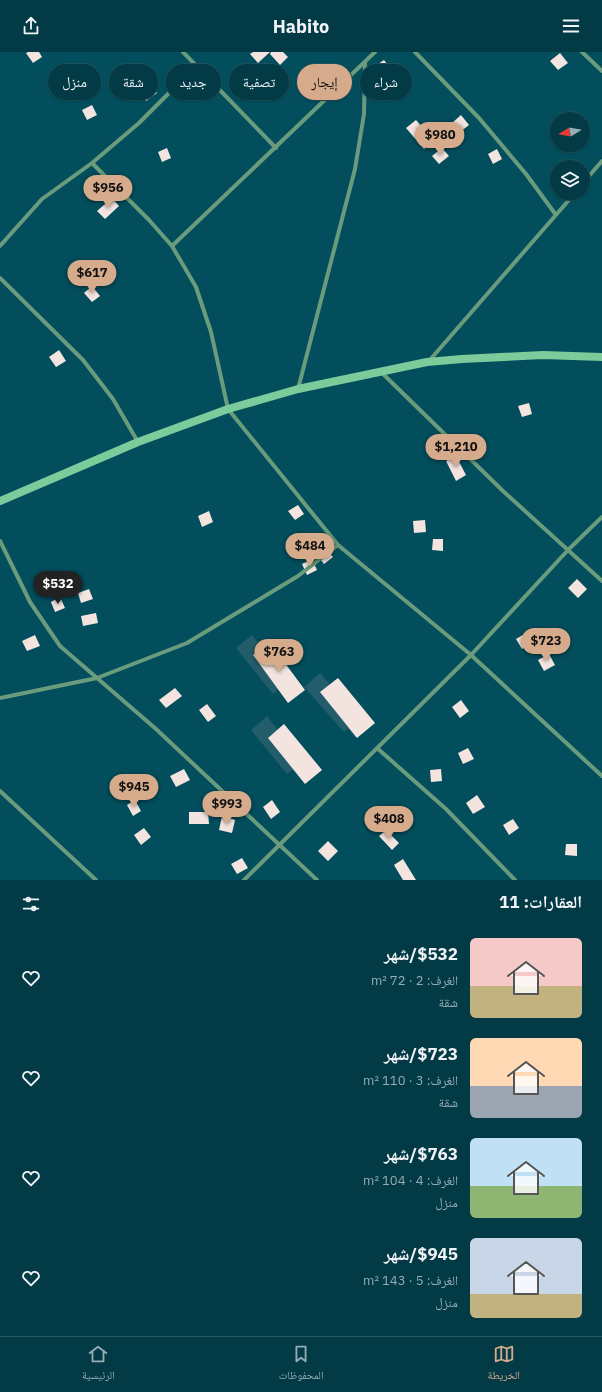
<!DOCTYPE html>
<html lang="ar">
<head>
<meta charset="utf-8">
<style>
  :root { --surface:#023a46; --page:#104551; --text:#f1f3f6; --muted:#96adb3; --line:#23545f; --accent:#d6ab8b }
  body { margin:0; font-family:"IBM Plex Sans","Noto Naskh Arabic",sans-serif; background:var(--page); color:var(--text); direction:rtl; height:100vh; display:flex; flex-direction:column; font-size:15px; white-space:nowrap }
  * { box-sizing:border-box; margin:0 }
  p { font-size:13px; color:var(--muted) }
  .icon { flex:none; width:22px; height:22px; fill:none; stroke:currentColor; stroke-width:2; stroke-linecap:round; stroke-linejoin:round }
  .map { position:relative; height:828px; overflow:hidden; direction:ltr }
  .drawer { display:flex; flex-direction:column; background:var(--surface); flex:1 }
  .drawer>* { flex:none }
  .hud { position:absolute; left:12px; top:12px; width:400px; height:36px; direction:rtl; display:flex; gap:8px }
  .needle { width:26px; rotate:259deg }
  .buttons { position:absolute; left:550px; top:60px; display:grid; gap:8px }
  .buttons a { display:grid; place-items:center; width:40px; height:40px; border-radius:50%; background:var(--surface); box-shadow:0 1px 3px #0004,0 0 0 1px var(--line); font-size:20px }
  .price { position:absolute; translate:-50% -34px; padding:0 9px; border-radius:14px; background:var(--accent); color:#111; font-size:13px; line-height:26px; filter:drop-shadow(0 1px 2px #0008) }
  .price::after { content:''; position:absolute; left:50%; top:24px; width:12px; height:9px; margin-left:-6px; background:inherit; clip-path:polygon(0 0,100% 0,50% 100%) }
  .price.on { background:#222; color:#fff }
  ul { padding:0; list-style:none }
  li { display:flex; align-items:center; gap:12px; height:100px; padding:0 20px }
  li span { display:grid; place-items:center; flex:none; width:112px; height:80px; border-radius:6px; color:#555 }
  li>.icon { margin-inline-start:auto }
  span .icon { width:48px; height:48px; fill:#fffc; stroke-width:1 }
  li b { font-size:17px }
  h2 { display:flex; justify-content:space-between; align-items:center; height:48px; padding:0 20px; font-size:17px }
  .chip { padding:0 14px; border-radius:18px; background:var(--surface); box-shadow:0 1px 3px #0004,0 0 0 1px var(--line); font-size:14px; line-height:36px }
  .chip.on { background:var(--accent); color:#111 }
  header { display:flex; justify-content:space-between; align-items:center; height:52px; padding:0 20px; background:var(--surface); font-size:18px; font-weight:800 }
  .dock { display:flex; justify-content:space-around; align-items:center; height:56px; border-top:1px solid var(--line); background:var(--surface); font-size:11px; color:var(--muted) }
  .dock a { display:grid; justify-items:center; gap:2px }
  .dock .on { color:var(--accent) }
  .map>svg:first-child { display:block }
  .built { fill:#235c6a }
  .building { fill:#f4e4df }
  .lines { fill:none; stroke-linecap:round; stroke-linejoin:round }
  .minor { stroke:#6a9b7d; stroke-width:4 }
  .secondary { stroke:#7bcb9b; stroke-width:8 }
</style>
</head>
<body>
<header><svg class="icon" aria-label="menu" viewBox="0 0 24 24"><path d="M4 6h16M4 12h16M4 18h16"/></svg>Habito<svg class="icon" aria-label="share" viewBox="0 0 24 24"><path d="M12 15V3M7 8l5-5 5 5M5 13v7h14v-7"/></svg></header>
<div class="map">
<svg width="602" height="828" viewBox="0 0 602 828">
  <rect width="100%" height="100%" fill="#024e5d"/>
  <path class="built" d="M252,583L289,629L273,642L236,596Z
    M320,621L367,674L355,685L348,677L344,680L304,635Z
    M267,664L303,710L287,722L251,678Z"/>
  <path class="building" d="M28,0H39L42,5L33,11L26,1Z
    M253,0H270L258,11L250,2Z
    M271,0H283L288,5L280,13L270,2Z
    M560,1L568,11L558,18L550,9Z
    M384,8L391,17L382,24L375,14Z
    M149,31L157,41L146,49L139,39Z
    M92,53L97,63L87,68L82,58Z
    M461,63L469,73L460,80L452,71Z
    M416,68L434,89L424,97L406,76Z
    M167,96L171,106L162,110L158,100Z
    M442,96L449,104L439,112L432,104Z
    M497,97L502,107L493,112L488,102Z
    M112,146L119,154L105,167L97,159Z
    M92,234L100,244L92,250L84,241Z
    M59,298L66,309L56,315L49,305Z
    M529,351L532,362L522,365L518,354Z
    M439,386L441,395L431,398L428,388Z
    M456,404L466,423L456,429L446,409Z
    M298,453L304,462L295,468L288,459Z
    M209,459L213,470L202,475L198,464Z
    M425,468L426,480L414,481L413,469Z
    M433,487H443V499L432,498Z
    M325,496L333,505L324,512L317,503Z
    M312,507L317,518L307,523L302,512Z
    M577,527L587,537L578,546L568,536Z
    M89,537L93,547L81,551L78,541Z
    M60,545L65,556L55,560L51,550Z
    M96,561L98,571L83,574L81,564Z
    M526,581L532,591L522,597L516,587Z
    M35,583L40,594L27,599L22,589Z
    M270,591L305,638L288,651L253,603Z
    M549,602L555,613L544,619L538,608Z
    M338,626L375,671L357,686L320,640Z
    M175,636L182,644L166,656L159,648Z
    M461,648L469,659L460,666L452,655Z
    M207,652L216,664L208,670L199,658Z
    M284,672L322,718L305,732L268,686Z
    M468,696L474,707L463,712L458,701Z
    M184,717L190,728L176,735L170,724Z
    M441,717L442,729L431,730L430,718Z
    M477,743L485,755L473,762L466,751Z
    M135,748L141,759L133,764L127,753Z
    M272,748L280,760L271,767L263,755Z
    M189,760H208L209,772H189Z
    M222,764L235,768L232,781L219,778Z
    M513,767L519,776L509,783L503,773Z
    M144,776L151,785L141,793L134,783Z
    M386,778L399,791L392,798L379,784Z
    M328,789L338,799L328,809L318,799Z
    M566,792H577V804L565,803Z
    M242,806L248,816L237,822L231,812Z
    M403,807L416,828H403L394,813Z"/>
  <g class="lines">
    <path class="minor" d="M183,0L276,96
      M415,0L479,66L526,122L556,163
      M582,0L602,19
      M92,111L149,168L172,194L196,235L211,280L228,357L338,493L471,603L602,724
      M583,131L602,109
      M0,194L42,147L92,111L139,71L197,13
      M172,194L375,0
      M0,226L83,308L113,347L138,390
      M429,309L575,141
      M381,320L503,439L602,529
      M298,337L355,117L364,62L365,11
      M0,489L30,550L60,594L156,677L317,828
      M0,646L97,626L187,591L298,524L338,493
      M377,696L446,757L515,828
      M0,739L96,828
      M244,828L471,603L568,498L602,465"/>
    <path class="secondary" d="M0,449L138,390L228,357L298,337L427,310L462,307L543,303L602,305"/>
  </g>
</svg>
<div class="buttons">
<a><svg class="needle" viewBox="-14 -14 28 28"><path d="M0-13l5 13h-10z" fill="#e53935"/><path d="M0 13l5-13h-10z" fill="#96adb3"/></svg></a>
<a><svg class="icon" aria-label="layers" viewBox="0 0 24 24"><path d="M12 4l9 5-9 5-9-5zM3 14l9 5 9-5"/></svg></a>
</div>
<b class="price" style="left:440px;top:104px">$980</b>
<b class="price" style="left:108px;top:157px">$956</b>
<b class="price" style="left:92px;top:242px">$617</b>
<b class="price" style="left:456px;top:416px">$1,210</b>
<b class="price" style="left:310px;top:515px">$484</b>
<b class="price on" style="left:58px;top:553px">$532</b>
<b class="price" style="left:546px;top:610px">$723</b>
<b class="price" style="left:279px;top:621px">$763</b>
<b class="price" style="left:134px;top:756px">$945</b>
<b class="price" style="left:227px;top:773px">$993</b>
<b class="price" style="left:389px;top:788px">$408</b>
<div class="hud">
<a class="chip">شراء</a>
<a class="chip on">إيجار</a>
<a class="chip">تصفية</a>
<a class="chip">جديد</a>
<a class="chip">شقة</a>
<a class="chip">منزل</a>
</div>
</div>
<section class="drawer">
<h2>العقارات: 11<svg class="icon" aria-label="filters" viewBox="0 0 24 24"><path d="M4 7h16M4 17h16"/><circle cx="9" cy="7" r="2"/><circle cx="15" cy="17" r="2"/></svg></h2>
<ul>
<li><span style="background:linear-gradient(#f6c9c9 60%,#c2b280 0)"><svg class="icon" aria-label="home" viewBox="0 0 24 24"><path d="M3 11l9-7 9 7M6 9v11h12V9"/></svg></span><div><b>$532/شهر</b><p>الغرف: 2 · 72 m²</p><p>شقة</p></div><svg class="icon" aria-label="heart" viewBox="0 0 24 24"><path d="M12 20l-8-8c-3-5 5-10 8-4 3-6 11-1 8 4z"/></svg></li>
<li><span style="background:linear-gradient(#ffd9b3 60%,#9aa5b1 0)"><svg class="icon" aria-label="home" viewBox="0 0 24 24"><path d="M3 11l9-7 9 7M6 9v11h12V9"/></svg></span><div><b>$723/شهر</b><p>الغرف: 3 · 110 m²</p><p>شقة</p></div><svg class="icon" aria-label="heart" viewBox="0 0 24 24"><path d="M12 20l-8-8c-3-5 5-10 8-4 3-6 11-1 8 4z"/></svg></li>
<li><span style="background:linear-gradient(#bfe0f5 60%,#8fb573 0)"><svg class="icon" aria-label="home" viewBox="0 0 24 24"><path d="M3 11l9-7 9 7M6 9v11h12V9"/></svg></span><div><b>$763/شهر</b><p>الغرف: 4 · 104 m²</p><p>منزل</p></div><svg class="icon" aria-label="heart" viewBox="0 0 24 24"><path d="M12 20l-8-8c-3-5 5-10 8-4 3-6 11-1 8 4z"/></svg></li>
<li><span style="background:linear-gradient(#c9d6e8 70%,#c2b280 0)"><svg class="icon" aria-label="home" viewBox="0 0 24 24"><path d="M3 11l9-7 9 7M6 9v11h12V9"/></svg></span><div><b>$945/شهر</b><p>الغرف: 5 · 143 m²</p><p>منزل</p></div><svg class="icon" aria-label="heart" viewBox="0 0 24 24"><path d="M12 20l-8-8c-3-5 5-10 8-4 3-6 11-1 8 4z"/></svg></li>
</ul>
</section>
<nav class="dock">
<a class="on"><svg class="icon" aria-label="map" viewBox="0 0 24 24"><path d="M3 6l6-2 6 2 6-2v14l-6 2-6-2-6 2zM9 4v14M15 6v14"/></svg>الخريطة</a>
<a><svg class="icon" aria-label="saved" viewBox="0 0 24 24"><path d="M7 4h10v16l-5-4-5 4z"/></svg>المحفوظات</a>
<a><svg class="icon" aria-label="home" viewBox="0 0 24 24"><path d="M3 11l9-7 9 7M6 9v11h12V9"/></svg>الرئيسية</a>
</nav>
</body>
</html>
